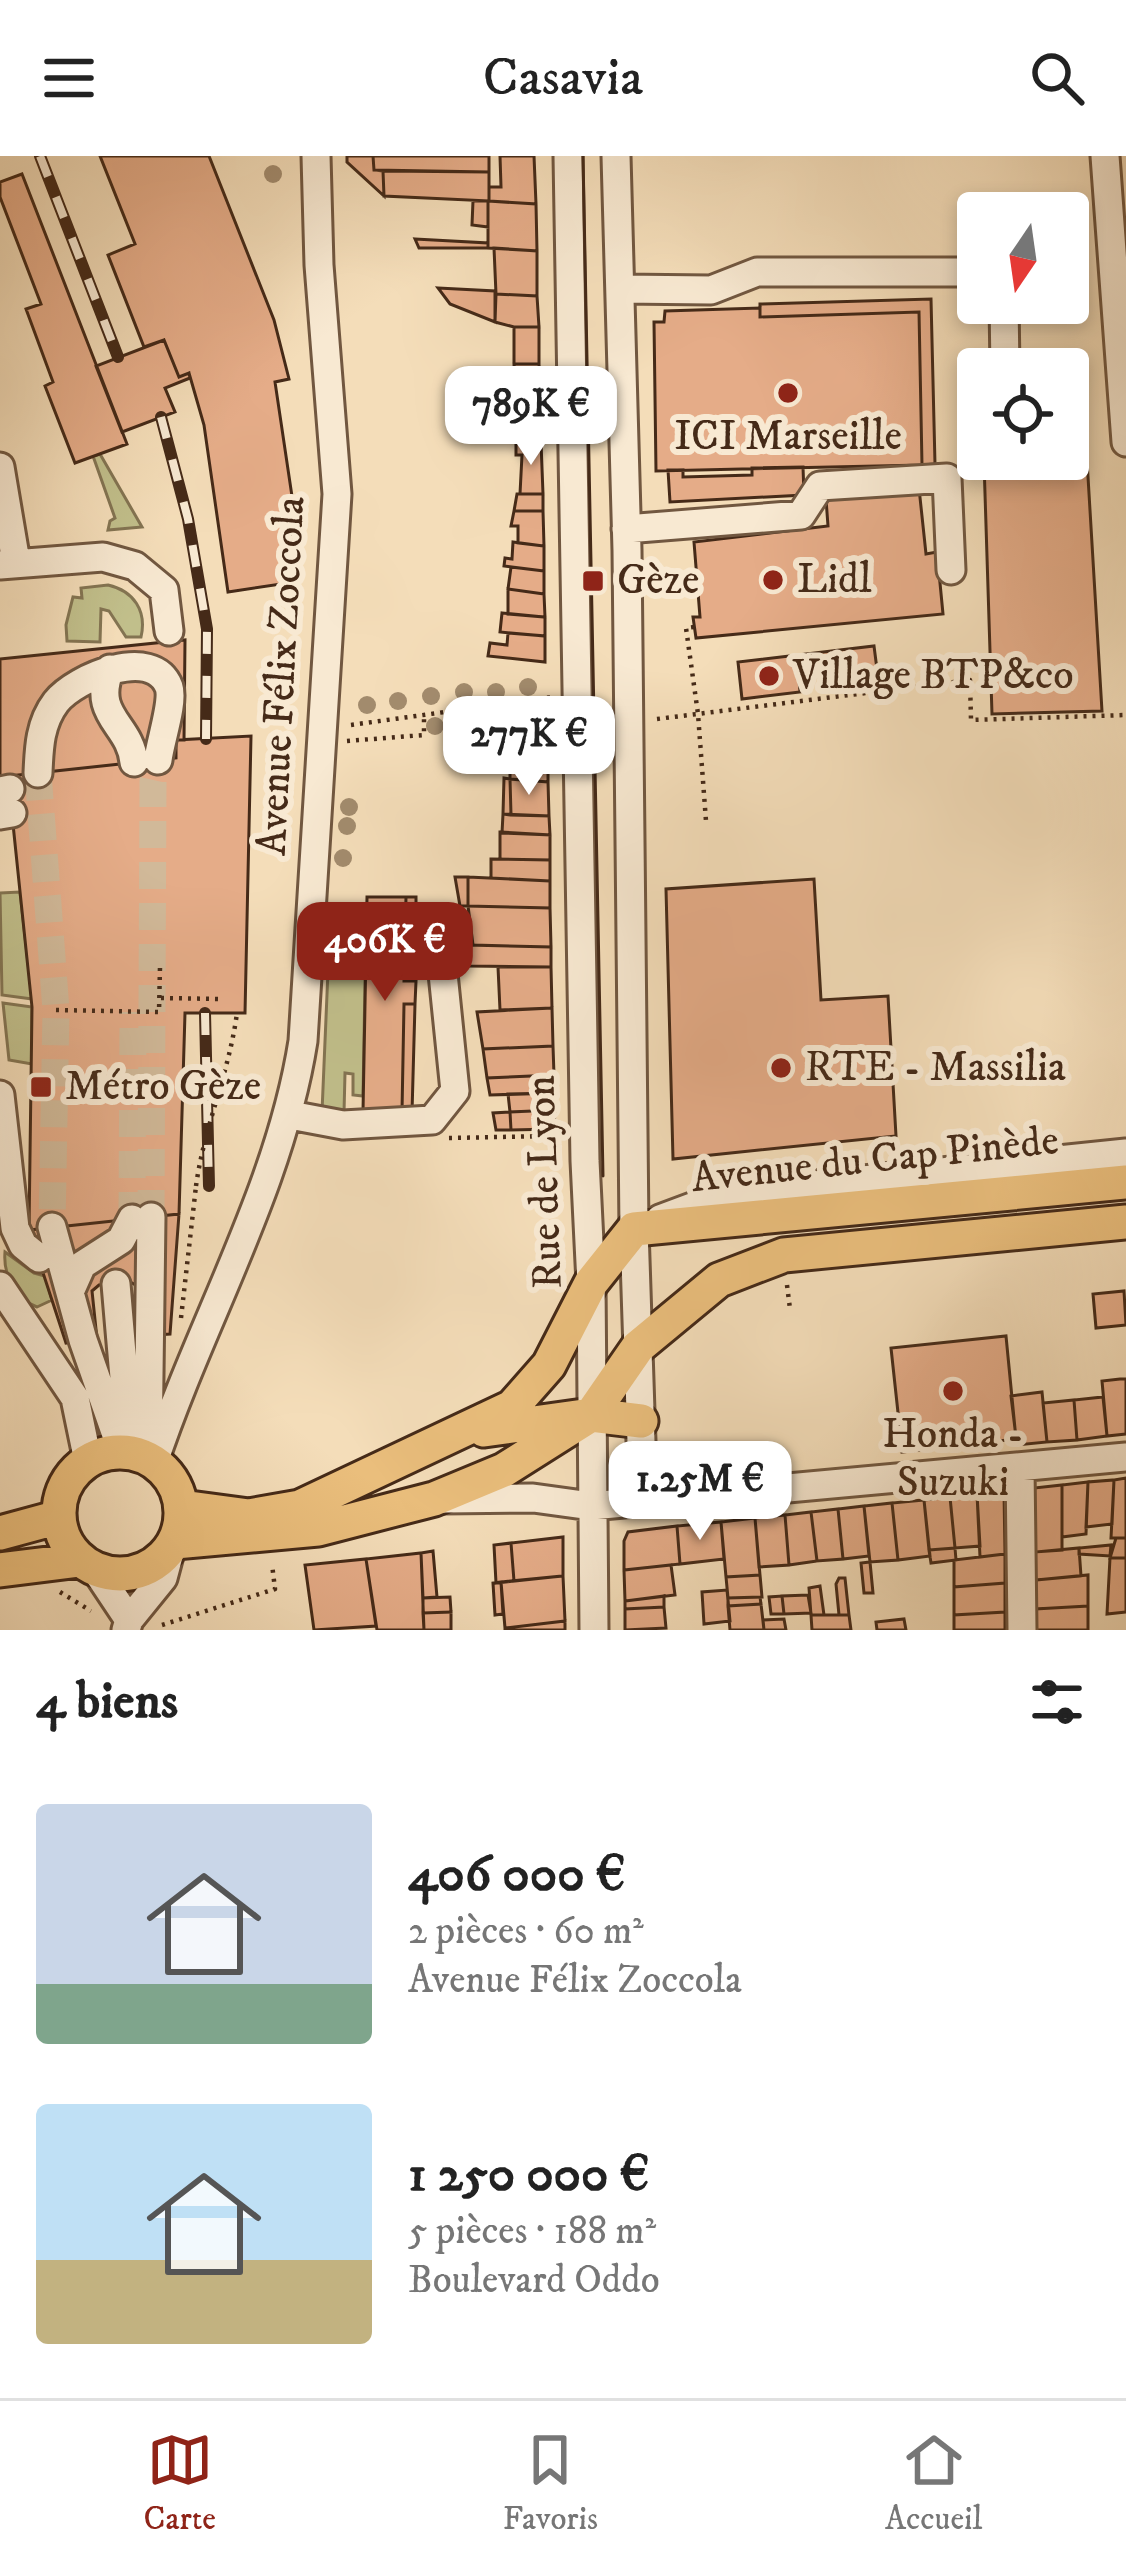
<!DOCTYPE html>
<html lang="fr">
<head>
<meta charset="utf-8">
<style>
  :root { --surface:#fff; --page:#f6f6f6; --text:#222; --muted:#767676; --line:#e0e0e0; --accent:#8f2418 }
  body { margin:0; font-family:"IM FELL DW Pica",serif; background:var(--page); color:var(--text); height:100vh; display:flex; flex-direction:column; font-size:45px; white-space:nowrap }
  * { box-sizing:border-box; margin:0 }
  p { font-size:39px; color:var(--muted) }
  .icon { flex:none; width:66px; height:66px; fill:none; stroke:currentColor; stroke-width:2; stroke-linecap:round; stroke-linejoin:round }
  .map { position:relative; height:1474px; overflow:hidden }
  .sheet { display:flex; flex-direction:column; background:var(--surface); flex:1 }
  .sheet>* { flex:none }
  .needle { width:78px; rotate:193deg }
  .buttons { position:absolute; left:957px; top:36px; display:grid; gap:24px }
  .buttons a { display:grid; place-items:center; width:132px; height:132px; border-radius:12px; background:var(--surface); box-shadow:0 6px 18px #0003; font-size:60px }
  .price { position:absolute; translate:-50% -102px; padding:0 27px; border-radius:24px; background:#fff; color:#222; font-size:39px; line-height:78px; filter:drop-shadow(0 3px 6px #0008) }
  .price::after { content:''; position:absolute; left:50%; top:72px; width:36px; height:27px; margin-left:-18px; background:inherit; clip-path:polygon(0 0,100% 0,50% 100%) }
  .price.current { background:var(--accent); color:#fff }
  ul { padding:0; list-style:none }
  li { display:flex; align-items:center; gap:36px; height:300px; padding:0 36px }
  li span { display:grid; place-items:center; flex:none; width:336px; height:240px; border-radius:12px; color:#555 }
  li>.icon { margin-inline-start:auto }
  span .icon { width:144px; height:144px; fill:#fffc; stroke-width:1 }
  li b { font-size:51px }
  h2 { display:flex; justify-content:space-between; align-items:center; height:144px; padding:0 36px; font-size:51px }
  header { display:flex; justify-content:space-between; align-items:center; height:156px; padding:0 36px; background:var(--surface); font-size:54px; font-weight:600 }
  .tab-bar { display:flex; justify-content:space-around; align-items:center; height:168px; border-top:3px solid var(--line); background:var(--surface); font-size:33px; color:var(--muted) }
  .tab-bar a { display:grid; justify-items:center; gap:6px }
  .tab-bar .current { color:var(--accent) }
  .map>svg:first-child { display:block }
  .green { fill:#c1bf8b; stroke:#837452; stroke-width:3 }
  .building { fill:#e5ac88; stroke:#452a18; stroke-width:3 }
  .lines { fill:none; stroke-linecap:round; stroke-linejoin:round }
  .minor-tunnel { stroke:#d1b999; stroke-width:27; stroke-dasharray:27 14; stroke-linecap:butt }
  .minor-casing { stroke:#715740; stroke-width:33 }
  .major-casing { stroke:#452a18; stroke-width:39 }
  .path { stroke:#452a18; stroke-width:4.5; stroke-dasharray:3 6; stroke-linecap:butt }
  .minor { stroke:#f8e9d2; stroke-width:27 }
  .major { stroke:#eabe7c; stroke-width:33 }
  .tram { stroke:#452a18; stroke-width:3 }
  .rail-casing { stroke:#452a18; stroke-width:12 }
  .rail { stroke:#f8e9d2; stroke-width:8; stroke-dasharray:22; stroke-linecap:butt }
  .path-bridge { stroke:#452a18; stroke-width:4.5; stroke-dasharray:3 6; stroke-linecap:butt }
  .tree { fill:#a28b6d }
  .poi-dot { fill:#8f2418; stroke:#f8e9d2; stroke-width:4.5 }
  .labels { text-anchor:middle; dominant-baseline:central; stroke-width:12; stroke-linejoin:round; paint-order:stroke }
  .poi-label { font-size:42px; fill:#452a18; stroke:#f8e9d2; text-anchor:start }
  .street-label { font-size:42px; fill:#452a18; stroke:#f8e9d2 }
</style>
</head>
<body>
<header><svg class="icon" aria-label="menu" viewBox="0 0 24 24"><path d="M4 6h16M4 12h16M4 18h16"/></svg>Casavia<svg class="icon" aria-label="search" viewBox="0 0 24 24"><circle cx="10" cy="10" r="6"/><path d="M15 15l6 6"/></svg></header>
<div class="map">
<svg width="1126" height="1474" viewBox="0 0 1126 1474">
  <rect width="100%" height="100%" fill="#f4ddb9"/>
  <filter id="stains"><feTurbulence type="fractalNoise" baseFrequency=".00167" numOctaves="4"/><feColorMatrix values="0 0 0 0 .2 0 0 0 0 .09 0 0 0 0 .02 0 0 0 .5 -.17"/></filter>
  <radialGradient id="worn" r=".72"><stop offset=".6" stop-color="#630" stop-opacity="0"/><stop offset="1" stop-color="#630" stop-opacity=".3"/></radialGradient>
  <path class="green" d="M100,298L142,371L108,374L110,365L115,362L93,300Z
    M108,429C134,435 147,455 141,481H126L109,455L101,453L100,486L67,485L66,469L73,441L82,442L81,432Z
    M20,736L32,843L2,839L0,737Z
    M330,768L366,769L363,940L353,939V918L345,917L344,957L322,956Z
    M3,847L32,851V908L9,904Z
    M5,1096L34,1117L45,1120L52,1144L37,1151C15,1143 3,1118 5,1096Z"/>
  <path class="building" d="M100,0H209L274,164L289,223L275,226L293,347L288,427L228,436L204,269L189,217L179,221L164,184L144,191L108,99L135,88Z
    M347,0H373L374,14L383,15L384,40L347,6Z
    M373,0H489V16L374,14Z
    M500,0H534L536,48L489,45V31H501Z
    M383,15L489,16V45L384,40Z
    M22,18L127,288L75,307L45,230L53,226L26,153L41,148L0,41V26Z
    M473,45H488V71L472,69Z
    M488,45L536,48L537,95L488,92Z
    M415,83L488,87V92H419Z
    M494,92L537,95V140L496,138Z
    M438,132L495,135V166L450,148Z
    M496,138L537,140L539,171H514L495,166Z
    M931,143L935,308L922,309L919,156L760,161V148Z
    M760,152V161L919,156L922,309L656,315L654,166H664L665,155Z
    M514,171H539V208H514Z
    M164,184L179,221L189,217L190,222L165,232L175,256L122,276L96,210Z
    M514,208H539L540,227L522,228L521,222L515,223Z
    M540,227V248L516,249L515,233H521L522,228Z
    M540,248L541,286H516V249Z
    M516,286H541L543,338H520L522,299H516Z
    M1087,304L1102,555L992,558L984,306Z
    M803,311L804,339L670,346L668,314H683V321L752,319V312Z
    M919,332L926,398L937,396L943,458L696,482L693,461H700L694,386L828,370L826,343Z
    M517,338H543V355H514Z
    M514,355H543L544,390L518,387V370H511Z
    M513,386L544,390V415L504,410L505,402L512,403Z
    M511,411L544,415V438L508,433Z
    M508,433L544,438L545,461L508,458Z
    M502,457L545,461V480L500,476Z
    M508,477L545,480V506L488,500L490,487L507,489Z
    M185,484L184,584H176V602L0,621V503Z
    M874,490L879,529L855,531L852,507L798,512L800,536L742,543L738,506Z
    M251,580L245,857H185L179,1058L29,1074L32,851L8,620L176,602V584Z
    M510,601L548,603V626L510,623Z
    M504,622L510,623L511,659L503,658Z
    M510,623L548,626L549,660L511,659Z
    M503,658L549,660L550,679L502,677Z
    M500,676L550,679V704L500,703Z
    M491,703L550,704V725L491,722Z
    M455,721H468V750H460Z
    M468,721L550,725V752L468,750Z
    M814,723L821,844L888,840L896,980L673,1003L666,733Z
    M367,741H406L404,825H416L415,848H404L402,956H363Z
    M406,741H416V825H404Z
    M468,750L550,752L551,791L473,789Z
    M466,789L551,791V811L469,810Z
    M498,811H551L552,852L500,854Z
    M404,848H415L412,957L402,956Z
    M552,852L553,890L483,893L477,856Z
    M553,890L554,919L487,922L483,893Z
    M554,919V937L490,939L487,922Z
    M554,937L555,954L510,956L508,938Z
    M555,954L554,973L511,974L510,956Z
    M510,956L511,974H496L493,957Z
    M179,1058L170,1178L140,1180L139,1131L132,1127L99,1129L92,1135L97,1183L66,1187L29,1074Z
    M1124,1135L1126,1169L1096,1172L1093,1138Z
    M1006,1180L1016,1283L920,1294L918,1273L900,1275L891,1192Z
    M1120,1223H1126V1278L1107,1280L1102,1225Z
    M1042,1236L1047,1286L1017,1289L1011,1240Z
    M1103,1241L1107,1280L1077,1284L1074,1244Z
    M1074,1244L1077,1284L1047,1286L1043,1247Z
    M918,1273L920,1294L902,1296L900,1275Z
    M1126,1322V1382H1111L1114,1324Z
    M1114,1324L1112,1368L1086,1371L1088,1326Z
    M1088,1326L1086,1378L1062,1381V1329Z
    M1062,1329V1394L1035,1396L1034,1332Z
    M1004,1336L1005,1398L980,1401L977,1338Z
    M977,1338L980,1390L955,1392L950,1341Z
    M950,1341L955,1392L929,1394L924,1344Z
    M924,1344L930,1400L898,1404L892,1347Z
    M892,1347L898,1404L870,1406L864,1350Z
    M864,1350L869,1400L843,1403L838,1353Z
    M838,1353L843,1403L817,1405L811,1356Z
    M811,1356L817,1405L789,1409L785,1359Z
    M785,1359L789,1409L759,1411L755,1362Z
    M755,1362L760,1419L726,1421L721,1366Z
    M721,1366L724,1403L680,1408L677,1370Z
    M677,1370L680,1408L624,1414V1385L628,1376Z
    M563,1381V1420L514,1425L511,1387Z
    M1116,1382H1126V1402H1110Z
    M511,1387L514,1425L496,1427L494,1389Z
    M1111,1389L1110,1400L1079,1398V1392Z
    M955,1392L956,1404L931,1407L929,1394Z
    M1079,1392L1081,1420L1035,1424V1396Z
    M433,1395L437,1441L423,1442L421,1397Z
    M421,1397L424,1474H377L366,1403Z
    M1005,1398V1427L954,1431V1404Z
    M1110,1402H1126V1456L1107,1458Z
    M366,1403L376,1470L314,1474L305,1409Z
    M870,1406L873,1437H864L861,1407Z
    M671,1409L675,1439L625,1445L624,1414Z
    M760,1419L762,1441L728,1442L726,1421Z
    M1088,1419V1450L1035,1453V1424Z
    M563,1420L565,1465L505,1472L501,1426Z
    M839,1422H845L849,1459H839L836,1428Z
    M501,1426L503,1458L495,1459L493,1427Z
    M1005,1427V1456L954,1459V1431Z
    M820,1430L824,1459H811L809,1432Z
    M727,1434L730,1465L704,1468L702,1436Z
    M808,1439L811,1457L784,1458L782,1440Z
    M664,1440V1451L625,1453V1445Z
    M782,1440L784,1458H771L769,1441Z
    M450,1441L451,1456L423,1457V1442Z
    M760,1441L761,1448L728,1450V1442Z
    M761,1448L764,1474H730L728,1450Z
    M1088,1450V1474H1035V1453Z
    M664,1451L666,1472L625,1474V1453Z
    M451,1456V1474H424L423,1457Z
    M1005,1456V1474H954V1459Z
    M811,1459H849L851,1474H812Z
    M784,1463L786,1474H764L763,1464Z
    M904,1463L906,1474H877L876,1466Z
    M565,1465V1474H505V1472Z"/>
  <g class="lines">
    <path class="minor-tunnel" d="M38,617L56,854L52,1071
      M151,1061L153,626L158,604
      M132,1063L133,856"/>
    <defs>
      <path id="minor" d="M568,0L585,1005L591,1127L594,1474
        M616,0L627,394L634,1073L643,1346
        M1105,0L1126,286
        M621,133L711,134L757,116H978
        M1004,147L1005,213
        M0,311L16,406
        M626,373L801,359L820,330L947,322L951,414
        M0,409L103,401L135,410L164,434L169,475
        M110,513C91,561 130,567 134,606
        M38,617C39,591 40,567 56,546C76,521 153,489 169,531C174,546 160,586 158,604
        M0,635L10,633
        M0,659L12,657
        M0,939L15,1072L23,1089L39,1102
        M290,959L343,969L432,964L455,935L441,798
        M660,1063L727,1038L1126,997
        M52,1071L83,1184L122,1296
        M116,1128L124,1221L137,1289
        M0,1130L75,1242L88,1305
        M70,1136L82,1109L121,1084L132,1063
        M148,1297L151,1061
        M154,1306C201,1165 280,1032 303,885L337,338L319,109L316,0
        M1020,1311L1022,1474
        M443,1343L533,1342L591,1350L1126,1301
        M95,1413L129,1464
        M126,1474L129,1464L163,1422L171,1392"/>
      <path id="major" d="M484,1274L591,1259L641,1265
        M59 1357a61 61 0 1 1 122 0a61 61 0 1 1-122 0Z
        M182,1351L249,1360L300,1351L512,1251L549,1209L591,1127L634,1073L1126,1026
        M0,1377L59,1361
        M175,1386L318,1373L434,1343L504,1314L591,1259L638,1191L719,1124L784,1099L1126,1066
        M0,1414L80,1404"/>
    </defs>
    <use href="#minor" class="minor-casing"/>
    <use href="#major" class="major-casing"/>
    <path class="path" d="M694,471L686,472L698,558L706,665
      M657,563L970,524L971,564L1126,559
      M351,569L553,541
      M347,585L424,579V560
      M161,842L221,843
      M56,854L159,856L160,811
      M449,982L549,980L557,976
      M787,1129L790,1153
      M181,1162L196,1030
      M60,1436L91,1455
      M162,1469L275,1433L272,1408"/>
    <use href="#minor" class="minor"/>
    <use href="#major" class="major"/>
    <path class="tram" d="M583,0L603,1020"/>
    <defs>
      <path id="rail" d="M40,0L118,201
        M161,261L188,363L207,473L206,583
        M205,857L209,1030"/>
    </defs>
    <use href="#rail" class="rail-casing"/>
    <use href="#rail" class="rail"/>
    <path class="path-bridge" d="M196,1030C204,971 229,917 237,857"/>
  </g>
  <g class="tree">
    <circle cx="273" cy="18" r="9"/>
    <circle cx="528" cy="531" r="9"/>
    <circle cx="464" cy="536" r="9"/>
    <circle cx="496" cy="536" r="9"/>
    <circle cx="431" cy="540" r="9"/>
    <circle cx="398" cy="545" r="9"/>
    <circle cx="367" cy="549" r="9"/>
    <circle cx="529" cy="559" r="9"/>
    <circle cx="501" cy="563" r="9"/>
    <circle cx="467" cy="566" r="9"/>
    <circle cx="435" cy="570" r="9"/>
    <circle cx="349" cy="651" r="9"/>
    <circle cx="347" cy="670" r="9"/>
    <circle cx="343" cy="702" r="9"/>
  </g>
  <g class="poi-dot">
    <circle cx="788" cy="237" r="12"/>
    <circle cx="773" cy="424" r="12"/>
    <rect x="581" y="413" width="24" height="24" rx="6"/>
    <circle cx="769" cy="520" r="12"/>
    <circle cx="781" cy="912" r="12"/>
    <rect x="29" y="919" width="24" height="24" rx="6"/>
    <circle cx="953" cy="1235" r="12"/>
  </g>
  <g class="labels">
    <g class="poi-label">
      <text x="788" y="281" text-anchor="middle">ICI Marseille</text>
      <text x="797" y="424">Lidl</text>
      <text x="617" y="425">Gèze</text>
      <text x="793" y="520">Village BTP&amp;co</text>
      <text x="805" y="912">RTE - Massilia</text>
      <text x="65" y="931">Métro Gèze</text>
      <text x="953" y="1279" text-anchor="middle">Honda -<tspan x="953" dy="48">Suzuki</tspan></text>
    </g>
    <g class="street-label">
      <text transform="translate(282 520) rotate(-87)">Avenue Félix Zoccola</text>
      <text transform="translate(875 1004) rotate(-6)">Avenue du Cap Pinède</text>
      <text transform="translate(545 1026) rotate(-92)">Rue de Lyon</text>
    </g>
  </g>
  <rect width="100%" height="100%" filter="url(#stains)"/>
  <rect width="100%" height="100%" fill="url(#worn)"/>
</svg>
<div class="buttons">
<a><svg class="needle" viewBox="-14 -14 28 28"><path d="M0-13l5 13h-10z" fill="#e53935"/><path d="M0 13l5-13h-10z" fill="#767676"/></svg></a>
<a><svg class="icon" aria-label="locate" viewBox="0 0 24 24"><circle cx="12" cy="12" r="6"/><path d="M12 2v4M12 18v4M2 12h4M18 12h4"/></svg></a>
</div>
<b class="price" style="left:531px;top:312px">789K €</b>
<b class="price" style="left:529px;top:642px">277K €</b>
<b class="price current" style="left:385px;top:848px">406K €</b>
<b class="price" style="left:700px;top:1387px">1.25M €</b>
</div>
<section class="sheet">
<h2>4 biens<svg class="icon" aria-label="filters" viewBox="0 0 24 24"><path d="M4 7h16M4 17h16"/><circle cx="9" cy="7" r="2"/><circle cx="15" cy="17" r="2"/></svg></h2>
<ul>
<li><span style="background:linear-gradient(#c9d6e8 75%,#7fa58c 0)"><svg class="icon" aria-label="home" viewBox="0 0 24 24"><path d="M3 11l9-7 9 7M6 9v11h12V9"/></svg></span><div><b>406 000 €</b><p>2 pièces · 60 m²</p><p>Avenue Félix Zoccola</p></div></li>
<li><span style="background:linear-gradient(#bfe0f5 65%,#c2b280 0)"><svg class="icon" aria-label="home" viewBox="0 0 24 24"><path d="M3 11l9-7 9 7M6 9v11h12V9"/></svg></span><div><b>1 250 000 €</b><p>5 pièces · 188 m²</p><p>Boulevard Oddo</p></div></li>
</ul>
</section>
<nav class="tab-bar">
<a class="current"><svg class="icon" aria-label="map" viewBox="0 0 24 24"><path d="M3 6l6-2 6 2 6-2v14l-6 2-6-2-6 2zM9 4v14M15 6v14"/></svg>Carte</a>
<a><svg class="icon" aria-label="saved" viewBox="0 0 24 24"><path d="M7 4h10v16l-5-4-5 4z"/></svg>Favoris</a>
<a><svg class="icon" aria-label="home" viewBox="0 0 24 24"><path d="M3 11l9-7 9 7M6 9v11h12V9"/></svg>Accueil</a>
</nav>
</body>
</html>
